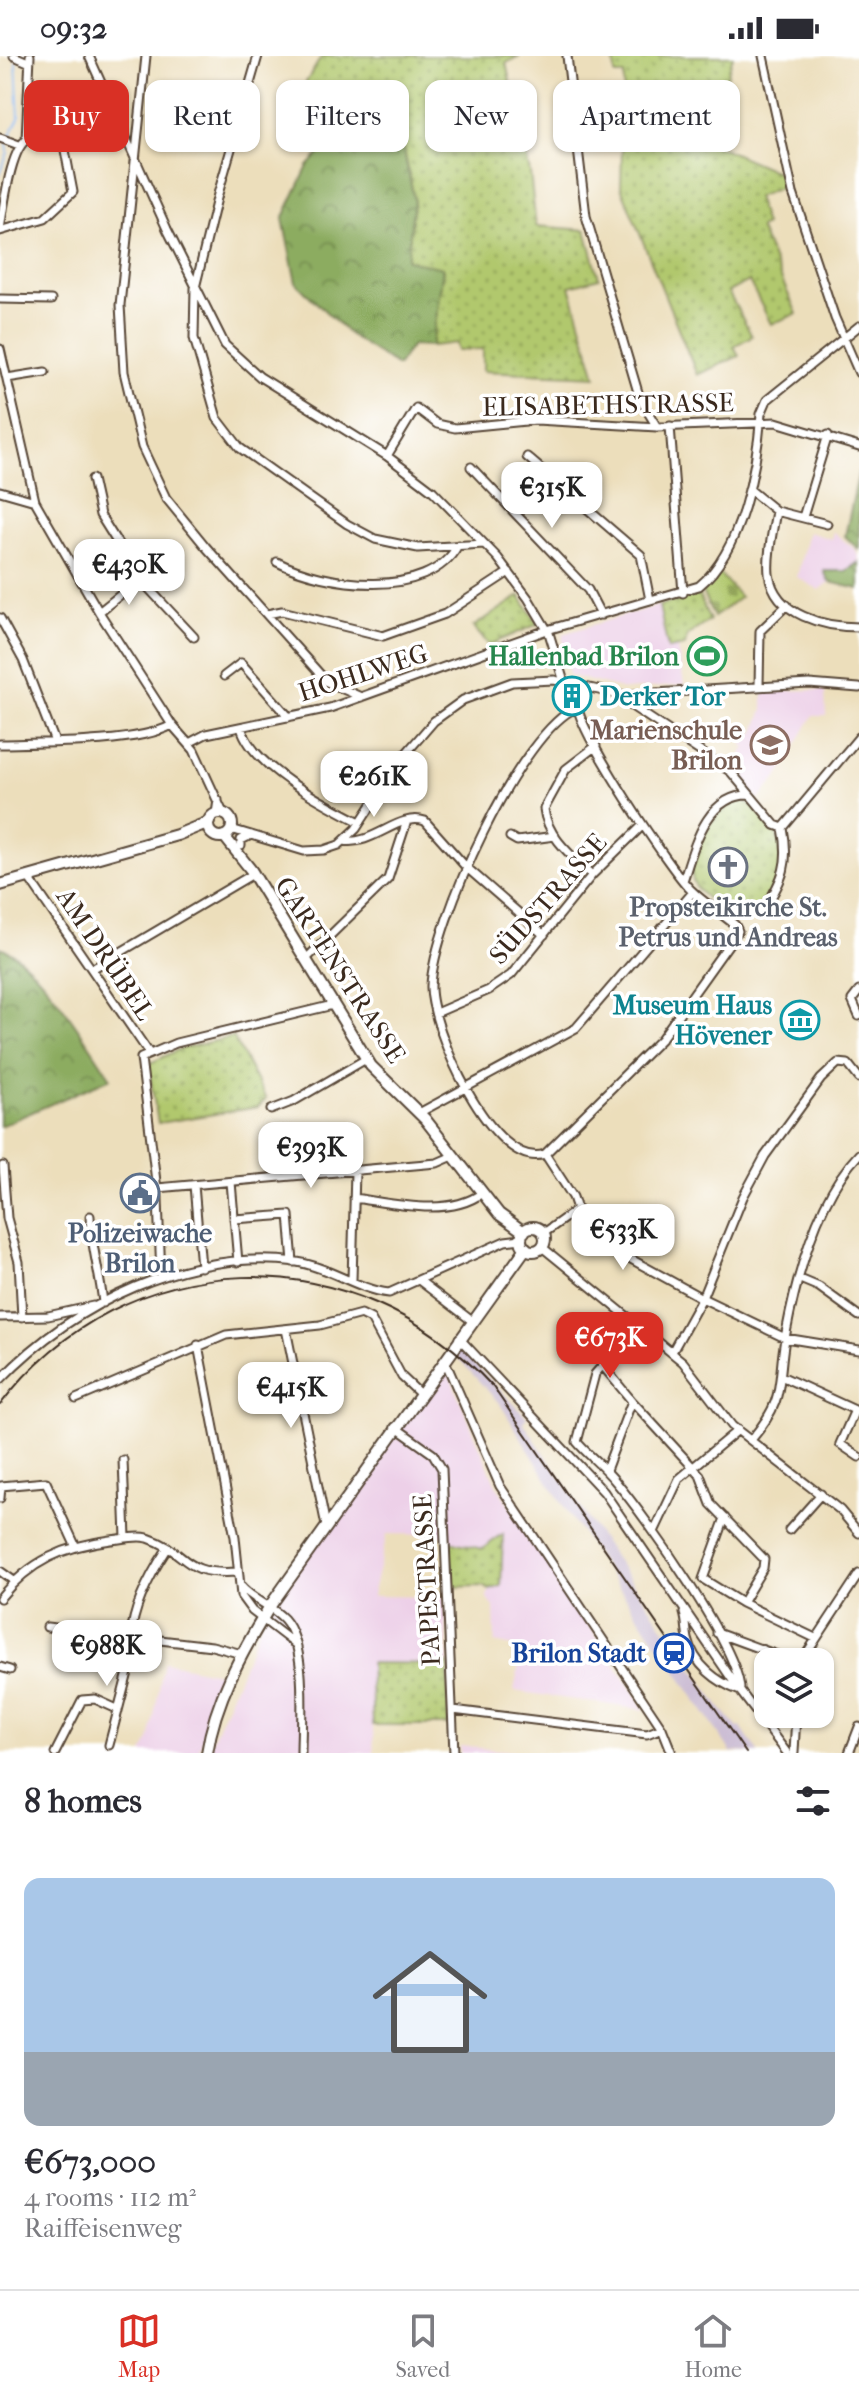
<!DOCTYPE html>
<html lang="en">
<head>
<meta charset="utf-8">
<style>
  :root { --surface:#fff; --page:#f7f7f7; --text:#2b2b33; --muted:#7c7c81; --line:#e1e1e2; --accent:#d93025 }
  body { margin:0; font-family:"IM FELL French Canon",serif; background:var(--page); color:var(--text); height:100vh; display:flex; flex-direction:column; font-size:30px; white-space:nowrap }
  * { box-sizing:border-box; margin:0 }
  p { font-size:26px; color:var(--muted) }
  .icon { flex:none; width:44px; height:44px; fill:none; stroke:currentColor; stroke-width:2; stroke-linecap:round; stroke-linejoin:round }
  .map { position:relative; height:1697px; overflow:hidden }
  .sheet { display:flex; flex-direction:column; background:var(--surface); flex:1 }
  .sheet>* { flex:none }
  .guide { position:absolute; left:24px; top:24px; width:812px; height:72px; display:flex; gap:16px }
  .fabs { position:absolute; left:754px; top:1592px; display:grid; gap:16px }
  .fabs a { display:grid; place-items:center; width:80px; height:80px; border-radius:16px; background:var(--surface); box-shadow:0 2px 6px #0004; font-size:40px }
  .price { position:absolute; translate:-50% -68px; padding:0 18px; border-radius:16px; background:#fff; color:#222; font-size:26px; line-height:52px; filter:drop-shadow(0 2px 4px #0008) }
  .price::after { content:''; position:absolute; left:50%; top:48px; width:24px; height:18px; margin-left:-12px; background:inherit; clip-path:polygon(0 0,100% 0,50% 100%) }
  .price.selected { background:var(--accent); color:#fff }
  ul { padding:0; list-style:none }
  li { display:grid; align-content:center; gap:16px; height:424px; padding:0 24px }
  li+li { border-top:2px solid var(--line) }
  li span { display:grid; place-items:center; height:248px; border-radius:16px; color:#555 }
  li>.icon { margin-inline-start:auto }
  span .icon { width:144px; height:144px; fill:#fffc; stroke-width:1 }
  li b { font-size:34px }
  h2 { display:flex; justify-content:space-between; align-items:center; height:96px; padding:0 24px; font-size:34px }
  .chip { padding:0 28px; border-radius:16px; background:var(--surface); box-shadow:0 2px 6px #0004; font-size:28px; line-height:72px }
  .chip.selected { background:var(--accent); color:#fff }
  .status { display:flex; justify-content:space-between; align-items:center; height:56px; padding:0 40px; background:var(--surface); direction:ltr }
  .status svg { height:22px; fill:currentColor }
  .tabs { display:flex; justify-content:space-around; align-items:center; height:112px; border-top:2px solid var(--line); background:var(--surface); font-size:22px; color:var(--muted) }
  .tabs a { display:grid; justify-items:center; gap:4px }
  .tabs .selected { color:var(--accent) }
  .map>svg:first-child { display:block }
  .built { fill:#edd0e8 }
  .railway { fill:#ccbed4 }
  .green { fill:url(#green-dots); stroke:#767946; stroke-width:2 }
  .forest { fill:url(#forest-crowns); stroke:#646b3f; stroke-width:2 }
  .cemetery { fill:url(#cemetery-stones); stroke:#767946; stroke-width:2 }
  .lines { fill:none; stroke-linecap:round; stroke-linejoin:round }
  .stream { stroke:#86b7f2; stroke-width:2 }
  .street-casing { stroke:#564536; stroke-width:11 }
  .secondary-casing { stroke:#564536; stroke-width:14 }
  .street { stroke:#fff; stroke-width:7 }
  .secondary { stroke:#fff; stroke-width:10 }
  .rail { stroke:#3b2a1e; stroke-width:2 }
  .labels { text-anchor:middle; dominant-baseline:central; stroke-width:7; stroke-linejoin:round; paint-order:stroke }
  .street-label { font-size:26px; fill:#3b2a1e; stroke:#fff }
  .leisure-label { font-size:26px; font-weight:bold; fill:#27864d; stroke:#fff; text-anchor:end }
  .culture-label { font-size:26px; font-weight:bold; fill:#0d838f; stroke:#fff; text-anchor:start }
  .education-label { font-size:26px; font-weight:bold; fill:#785e54; stroke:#fff; text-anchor:end }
  .worship-label { font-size:26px; font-weight:bold; fill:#5b616d; stroke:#fff }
  .service-label { font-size:26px; font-weight:bold; fill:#4e5e75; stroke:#fff }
  .transit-label { font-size:26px; font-weight:bold; fill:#164399; stroke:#fff; text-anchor:end }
</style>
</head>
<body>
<div class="status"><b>09:32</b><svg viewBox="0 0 49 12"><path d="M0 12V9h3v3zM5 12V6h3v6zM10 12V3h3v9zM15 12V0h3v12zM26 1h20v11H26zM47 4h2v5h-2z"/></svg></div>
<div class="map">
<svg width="859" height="1697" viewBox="0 0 859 1697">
  <defs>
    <pattern id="green-dots" width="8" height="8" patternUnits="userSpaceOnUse" patternTransform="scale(2)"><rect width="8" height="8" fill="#b1c86d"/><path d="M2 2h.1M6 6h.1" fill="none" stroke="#91a359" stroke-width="1.8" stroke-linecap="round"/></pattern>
    <pattern id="forest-crowns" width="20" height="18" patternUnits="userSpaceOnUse" patternTransform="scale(2)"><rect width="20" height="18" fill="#8cac60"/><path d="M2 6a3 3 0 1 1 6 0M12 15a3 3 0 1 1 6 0" fill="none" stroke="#748c4f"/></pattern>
    <pattern id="cemetery-stones" width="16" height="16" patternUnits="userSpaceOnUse" patternTransform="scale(2)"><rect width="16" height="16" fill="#b1c86d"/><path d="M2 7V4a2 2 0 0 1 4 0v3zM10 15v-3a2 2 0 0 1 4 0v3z" fill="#91a359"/></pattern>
  </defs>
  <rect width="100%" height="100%" fill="#fff"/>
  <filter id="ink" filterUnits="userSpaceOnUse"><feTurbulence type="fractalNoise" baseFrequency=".0125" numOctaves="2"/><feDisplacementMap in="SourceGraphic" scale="16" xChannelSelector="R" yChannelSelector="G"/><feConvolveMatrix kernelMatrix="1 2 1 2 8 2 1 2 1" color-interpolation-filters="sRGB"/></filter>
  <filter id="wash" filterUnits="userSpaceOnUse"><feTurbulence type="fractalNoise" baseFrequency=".006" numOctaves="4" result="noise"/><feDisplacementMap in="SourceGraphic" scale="32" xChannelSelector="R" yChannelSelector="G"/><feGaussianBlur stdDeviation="1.8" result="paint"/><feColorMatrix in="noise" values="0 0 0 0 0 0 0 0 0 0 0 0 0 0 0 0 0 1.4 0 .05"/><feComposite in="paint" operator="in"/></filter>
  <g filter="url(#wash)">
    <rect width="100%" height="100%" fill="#ecdebb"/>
    <path class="built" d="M808,476L831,483L833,476L856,494L859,506L819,534L797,521Z
      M698,538L710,564L687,580L685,590L678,592L684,629L625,634L569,619L562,578Z
      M825,634L826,660H813L782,715L759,744L733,710L746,692L742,687L755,676L763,654V635Z
      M446,1311L496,1429L645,1654L514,1635L522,1593L495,1587L494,1552L487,1541L490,1534L501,1530L502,1479L482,1493L455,1485H450V1491L442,1479L387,1478L372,1540L445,1541L448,1608H370L374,1697H207L264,1560L387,1385L421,1349Z
      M164,1606L223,1618L198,1697H143L150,1681Z
      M460,1690L527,1697H460Z"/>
    <path class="railway" d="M458,1291L527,1361L523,1366L599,1479L720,1651L738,1672L741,1671L759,1697L731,1696L566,1454L500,1348L454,1298Z"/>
    <path class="green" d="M322,0H520L506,7L530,117L536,170L586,174L599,222L570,230L596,320L483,315V293L458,294L457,287L432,290L443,213L407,205L414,143L400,73L351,45L331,86L282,77L300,36Z
      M614,0H733L708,86L782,118L784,130L756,141L765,169L759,172L797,258L771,268L749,225L728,236L752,280L734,290L739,300L697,319L621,131L624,19H615Z
      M698,538L710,564L687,580L685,590L668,593L659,550Z
      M520,540L538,568L489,589L473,571Z
      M735,743C750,744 756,753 766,763C788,788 788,828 761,852C755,857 747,859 740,863C727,858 702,842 695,829C680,800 712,757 735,743Z
      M233,981L266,1043L258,1051L158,1067L148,1008L180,993Z
      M503,1478L501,1530L490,1534L482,1530L452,1531L450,1485L482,1493Z
      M370,1607L448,1608V1669H373Z"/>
    <path class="forest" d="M350,45L399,73L414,143L407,204L443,212L432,290L412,289L397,310L350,279L296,227L283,163L308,110L331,86Z
      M859,415V494L845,480Z
      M859,506V533L829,526L824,515H846Z
      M0,891C38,904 88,988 111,1022L0,1070Z"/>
    <path class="cemetery" d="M718,516L740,541L714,561L701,534Z"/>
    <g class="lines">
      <path class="stream" d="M9,81L19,62L16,6
        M0,118L8,96L7,87"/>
    </g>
  </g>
  <g filter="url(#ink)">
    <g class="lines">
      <defs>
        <path id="street" d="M14,0L28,6
          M89,0L167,173L225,289L260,321L387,400L433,435L498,502L528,542L549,577L564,626
          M146,0L120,249L124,316L142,391L166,442L206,491L327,626L361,641
          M258,0L218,138L195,232L194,282L217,362L240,392L347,468L375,483L418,492L484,488
          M567,0L586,160L640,343L657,371
          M763,0L793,137L835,262L859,317
          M0,82L19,89
          M0,174C3,154 10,95 26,84L30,0
          M0,175L45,162L73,136L64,89L26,84
          M0,243L51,244
          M0,293L35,445L99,556L172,669L194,694L224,759
          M7,322L45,316
          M670,370L683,537
          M387,400L416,352L437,368L455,372L536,364L657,371L776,366L859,391
          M527,401L641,499L650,544
          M471,411L588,534L601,559
          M92,423L100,459L140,523L194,581
          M749,433L776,455L827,468
          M0,435L35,445
          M776,455C773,474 767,498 769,518C775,560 825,571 859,571
          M803,461L828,379
          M277,506C324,530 428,545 458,489
          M99,556L140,523
          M267,558L282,555L383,580L445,558L509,516
          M0,562L23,604L55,686
          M224,620L241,607L289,661
          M759,630L760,575L787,549
          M615,639L731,716L775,769L783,772
          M578,651L584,631
          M241,671C252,711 325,748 360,766
          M189,687L206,678L330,652L547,574L699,530C742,495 757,410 761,358L767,344L859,270
          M0,688C42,687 138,688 172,669
          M216,758L218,744
          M783,772L859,681
          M231,773L304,795L324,794L339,789L356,773L402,702L434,665L463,644L512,626L554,624L621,639L809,628L859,632
          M510,781L517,785L555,780
          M344,785C373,790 399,756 425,765L466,811L544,879
          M241,790V784L251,779
          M592,819C573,801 547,781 544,753L566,713L596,690
          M29,822L149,997
          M683,825C694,791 706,738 750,739
          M765,852C783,823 790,807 783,772
          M306,903L388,823L407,765
          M92,913L253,818
          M859,935L852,944L859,960
          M436,957L489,934L511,919L592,819L643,769
          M271,1054L294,1045L366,1003
          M419,1057L576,972L693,836
          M545,1098L661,983L738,875L735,869C721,857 704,847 691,834C670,814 579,676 578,651
          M545,1098C493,1116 430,971 431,930C433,868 520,674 578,651
          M545,1098L573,1141L579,1159L629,1202L702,1242L785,1282L859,1294
          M3,1110L7,1162L19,1206L22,1261
          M231,1126L238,1206
          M194,1129L201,1211
          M157,1132L437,1107L453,1100
          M354,1142C391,1147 449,1162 482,1137
          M90,1160C91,1190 100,1217 103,1247
          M234,1163L289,1159L293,1206
          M544,1177L576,1154
          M542,1191L683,1306L732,1370L840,1454L859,1477
          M161,1221L158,1142L141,1002L176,987L333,949
          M800,1223L819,1231L859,1260
          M352,1224L355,1115
          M420,1225L472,1265
          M0,1261L48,1260L93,1250
          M639,1268L595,1318L577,1386C589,1400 604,1411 616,1426C647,1463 736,1588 740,1632
          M286,1273L326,1470
          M459,1282L604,1436L740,1635L787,1697
          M198,1289L235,1481L241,1540L252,1555L295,1588
          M672,1296L702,1242L743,1141L765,1100L821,1023L838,1007L848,1008L859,1022
          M445,1305L500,1430L662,1672L672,1697
          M602,1309L632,1345L606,1414
          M781,1320L859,1356
          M0,1324C74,1247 188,1192 297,1206C329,1211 357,1233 389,1237L505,1185L521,1183
          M76,1343L226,1279L320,1269L361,1258L371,1263L402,1321L419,1337
          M632,1345L700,1419L711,1448L764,1503L763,1512L742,1547L815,1582
          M855,1354L840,1388L859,1401
          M395,1371L433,1398L442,1413L454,1697
          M751,1384C788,1340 776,1329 786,1277C797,1219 817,1142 859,1098
          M123,1404L126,1482
          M0,1442L1,1430L46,1426L75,1489
          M725,1462L703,1523L742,1547
          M789,1474L821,1438
          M654,1476L679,1423L738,1374
          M0,1515L14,1525
          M240,1529C252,1544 271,1549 284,1563C308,1590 301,1662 301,1697
          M0,1542C30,1505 64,1490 111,1484C122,1483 137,1479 148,1482C190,1496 180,1520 237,1516
          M684,1557C687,1566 686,1574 688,1583C694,1609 717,1626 740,1635
          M47,1571L212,1590L242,1598
          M717,1577L796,1606
          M131,1581C133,1550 150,1519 167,1493
          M801,1606L859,1518
          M0,1611L10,1614
          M453,1654L647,1678L662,1672
          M109,1689L137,1582
          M55,1697L82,1644L95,1643L117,1653
          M794,1697L796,1658
          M849,1697L859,1671"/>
        <path id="secondary" d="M208 769a12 12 0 1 1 24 0a12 12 0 1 1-24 0Z
          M224,780L251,814L371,1010L425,1063L499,1158L524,1176
          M0,829L177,779L209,766
          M521 1183a12 12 0 1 1 24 0a12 12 0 1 1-24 0Z
          M207,1697C215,1644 242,1596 270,1550L526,1192"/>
      </defs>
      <use href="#street" class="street-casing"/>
      <use href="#secondary" class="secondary-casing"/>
      <use href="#street" class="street"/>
      <use href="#secondary" class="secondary"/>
      <path class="rail" d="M0,1349C126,1183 355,1180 493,1331L746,1697"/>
    </g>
  </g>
  <defs>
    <symbol id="stadium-ring" viewBox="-11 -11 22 22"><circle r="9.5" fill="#fff" stroke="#2e9e5b" stroke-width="1.5"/><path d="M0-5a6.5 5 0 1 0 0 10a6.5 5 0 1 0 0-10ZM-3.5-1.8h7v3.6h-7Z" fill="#2e9e5b"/></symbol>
    <symbol id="building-ring" viewBox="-11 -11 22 22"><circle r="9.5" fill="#fff" stroke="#0f9aa8" stroke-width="1.5"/><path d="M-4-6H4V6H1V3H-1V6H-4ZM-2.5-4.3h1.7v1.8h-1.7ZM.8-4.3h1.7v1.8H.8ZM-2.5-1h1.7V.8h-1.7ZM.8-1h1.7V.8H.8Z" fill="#0f9aa8"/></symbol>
    <symbol id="school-ring" viewBox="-11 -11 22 22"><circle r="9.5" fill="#fff" stroke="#8d6e63" stroke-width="1.5"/><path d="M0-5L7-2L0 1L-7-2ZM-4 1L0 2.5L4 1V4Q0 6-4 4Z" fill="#8d6e63"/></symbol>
    <symbol id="church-ring" viewBox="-11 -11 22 22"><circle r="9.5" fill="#fff" stroke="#6b7280" stroke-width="1.5"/><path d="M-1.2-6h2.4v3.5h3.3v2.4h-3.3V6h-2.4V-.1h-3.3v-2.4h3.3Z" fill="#6b7280"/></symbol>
    <symbol id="museum-ring" viewBox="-11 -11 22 22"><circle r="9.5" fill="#fff" stroke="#0f9aa8" stroke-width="1.5"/><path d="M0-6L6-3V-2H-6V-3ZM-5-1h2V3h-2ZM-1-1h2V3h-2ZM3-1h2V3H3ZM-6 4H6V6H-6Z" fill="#0f9aa8"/></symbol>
    <symbol id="civic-ring" viewBox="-11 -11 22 22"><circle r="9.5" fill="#fff" stroke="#5c6f8a" stroke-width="1.5"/><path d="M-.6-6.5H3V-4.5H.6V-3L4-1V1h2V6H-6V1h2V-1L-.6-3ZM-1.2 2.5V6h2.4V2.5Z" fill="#5c6f8a"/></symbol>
    <symbol id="station-ring" viewBox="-11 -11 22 22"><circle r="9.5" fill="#fff" stroke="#1a4fb4" stroke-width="1.5"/><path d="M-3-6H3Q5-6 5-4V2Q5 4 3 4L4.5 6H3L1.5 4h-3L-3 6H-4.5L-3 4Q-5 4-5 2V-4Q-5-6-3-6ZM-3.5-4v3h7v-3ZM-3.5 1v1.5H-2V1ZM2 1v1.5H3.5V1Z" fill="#1a4fb4"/></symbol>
  </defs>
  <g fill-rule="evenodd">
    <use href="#stadium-ring" x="685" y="578" width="44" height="44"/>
    <use href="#building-ring" x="550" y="618" width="44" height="44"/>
    <use href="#school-ring" x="748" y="667" width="44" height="44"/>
    <use href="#church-ring" x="706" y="789" width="44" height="44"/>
    <use href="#museum-ring" x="778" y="942" width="44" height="44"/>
    <use href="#civic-ring" x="118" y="1115" width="44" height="44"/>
    <use href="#station-ring" x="652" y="1575" width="44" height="44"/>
  </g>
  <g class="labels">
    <g class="street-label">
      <text transform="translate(608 349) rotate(-1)">ELISABETHSTRASSE</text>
      <text transform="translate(363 617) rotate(-18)">HOHLWEG</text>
      <text transform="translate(548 843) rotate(-49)">SÜDSTRASSE</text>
      <text transform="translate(105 898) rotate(56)">AM DRÜBEL</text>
      <text transform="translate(340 914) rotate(57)">GARTENSTRASSE</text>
      <text transform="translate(427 1524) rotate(-93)">PAPESTRASSE</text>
    </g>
    <g class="leisure-label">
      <text x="679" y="600">Hallenbad Brilon</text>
    </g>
    <g class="culture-label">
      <text x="600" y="640">Derker Tor</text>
      <text x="772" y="949" text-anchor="end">Museum Haus<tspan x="772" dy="30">Hövener</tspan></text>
    </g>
    <g class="education-label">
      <text x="742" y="674">Marienschule<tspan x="742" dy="30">Brilon</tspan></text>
    </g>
    <g class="worship-label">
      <text x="728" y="851">Propsteikirche St.<tspan x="728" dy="30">Petrus und Andreas</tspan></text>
    </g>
    <g class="service-label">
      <text x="140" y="1177">Polizeiwache<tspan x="140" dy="30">Brilon</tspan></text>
    </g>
    <g class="transit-label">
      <text x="646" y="1597">Brilon Stadt</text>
    </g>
  </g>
</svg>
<div class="fabs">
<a><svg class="icon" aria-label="layers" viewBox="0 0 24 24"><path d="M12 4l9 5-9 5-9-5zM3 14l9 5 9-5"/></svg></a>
</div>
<b class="price" style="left:552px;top:474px">€315K</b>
<b class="price" style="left:129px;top:551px">€430K</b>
<b class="price" style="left:374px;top:763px">€261K</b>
<b class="price" style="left:311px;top:1134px">€393K</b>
<b class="price" style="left:623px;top:1216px">€533K</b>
<b class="price selected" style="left:610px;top:1324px">€673K</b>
<b class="price" style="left:291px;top:1374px">€415K</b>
<b class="price" style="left:107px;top:1632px">€988K</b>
<div class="guide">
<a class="chip selected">Buy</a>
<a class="chip">Rent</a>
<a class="chip">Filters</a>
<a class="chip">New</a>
<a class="chip">Apartment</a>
</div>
</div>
<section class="sheet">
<h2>8 homes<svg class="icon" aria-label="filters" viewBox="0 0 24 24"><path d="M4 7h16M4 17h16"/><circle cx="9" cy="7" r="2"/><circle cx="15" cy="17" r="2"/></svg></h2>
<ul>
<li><span style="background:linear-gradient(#a9c7e8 70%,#9aa5b1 0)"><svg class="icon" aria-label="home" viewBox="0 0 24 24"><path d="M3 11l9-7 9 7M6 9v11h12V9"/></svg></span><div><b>€673,000</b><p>4 rooms · 112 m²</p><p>Raiffeisenweg</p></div></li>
</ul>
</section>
<nav class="tabs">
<a class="selected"><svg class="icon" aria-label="map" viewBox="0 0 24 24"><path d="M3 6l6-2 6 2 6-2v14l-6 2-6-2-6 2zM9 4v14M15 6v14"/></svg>Map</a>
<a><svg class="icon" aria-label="saved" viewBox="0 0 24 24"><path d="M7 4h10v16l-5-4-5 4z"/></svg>Saved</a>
<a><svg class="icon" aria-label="home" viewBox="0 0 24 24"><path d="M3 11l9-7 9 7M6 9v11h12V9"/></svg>Home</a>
</nav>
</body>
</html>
